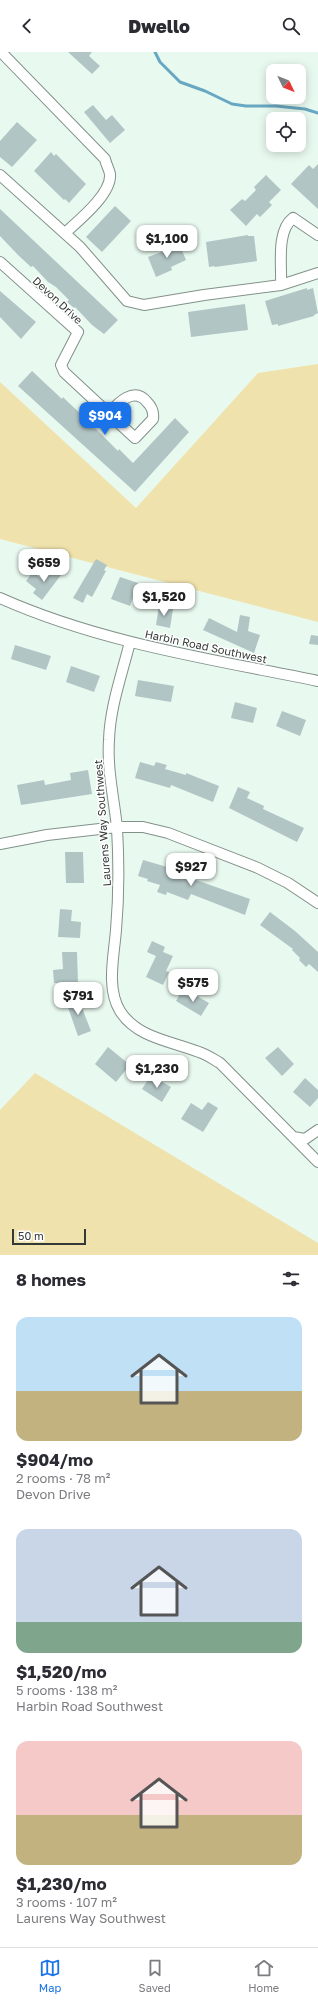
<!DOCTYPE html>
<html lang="en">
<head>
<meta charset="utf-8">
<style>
  :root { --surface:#fff; --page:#f7f7f7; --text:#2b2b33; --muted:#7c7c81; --line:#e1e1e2; --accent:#1a73e8 }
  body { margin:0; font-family:"Golos Text",sans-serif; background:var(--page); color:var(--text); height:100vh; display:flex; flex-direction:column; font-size:15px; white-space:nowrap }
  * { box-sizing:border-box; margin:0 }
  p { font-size:13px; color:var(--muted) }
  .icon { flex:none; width:22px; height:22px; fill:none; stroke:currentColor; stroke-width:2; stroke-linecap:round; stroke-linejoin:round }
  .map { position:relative; height:1203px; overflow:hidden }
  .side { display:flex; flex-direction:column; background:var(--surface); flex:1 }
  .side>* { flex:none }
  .needle { width:26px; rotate:133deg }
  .tools { position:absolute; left:266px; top:12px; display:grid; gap:8px }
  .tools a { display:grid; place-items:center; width:40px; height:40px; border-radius:8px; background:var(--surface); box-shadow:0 2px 10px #0003; font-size:20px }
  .scale { position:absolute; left:12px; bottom:10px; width:74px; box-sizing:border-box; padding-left:4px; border:2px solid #333936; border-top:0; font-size:11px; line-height:14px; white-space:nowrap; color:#333936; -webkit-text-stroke:3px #fff; paint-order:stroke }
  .price { position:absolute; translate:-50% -34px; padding:0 9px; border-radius:8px; background:#fff; color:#222; font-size:13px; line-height:26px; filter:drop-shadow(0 1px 2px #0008) }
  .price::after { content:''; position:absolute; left:50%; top:24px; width:12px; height:9px; margin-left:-6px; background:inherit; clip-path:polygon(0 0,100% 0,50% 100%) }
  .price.current { background:var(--accent); color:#fff }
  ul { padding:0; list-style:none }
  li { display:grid; align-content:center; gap:8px; height:212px; padding:0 16px }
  li span { display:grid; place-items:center; height:124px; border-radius:12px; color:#555 }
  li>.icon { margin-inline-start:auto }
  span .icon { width:72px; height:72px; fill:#fffc; stroke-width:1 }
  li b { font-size:17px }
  h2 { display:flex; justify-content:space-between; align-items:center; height:48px; padding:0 16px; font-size:17px }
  header { display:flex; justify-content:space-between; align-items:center; height:52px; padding:0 16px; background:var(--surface); font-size:18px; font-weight:800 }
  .tab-bar { display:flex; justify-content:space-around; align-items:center; height:56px; border-top:1px solid var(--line); background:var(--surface); font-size:11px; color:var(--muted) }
  .tab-bar a { display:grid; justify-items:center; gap:2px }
  .tab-bar .current { color:var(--accent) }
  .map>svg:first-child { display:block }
  .green { fill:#f0e2ac }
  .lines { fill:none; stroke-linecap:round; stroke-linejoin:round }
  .stream { stroke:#68a7c1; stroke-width:3 }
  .building { fill:#b2c5c5 }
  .minor-casing { stroke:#829189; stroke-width:12 }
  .minor { stroke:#fff; stroke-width:10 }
  .labels { text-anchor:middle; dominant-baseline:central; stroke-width:3; stroke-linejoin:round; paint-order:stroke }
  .street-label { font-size:11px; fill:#333936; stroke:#fff }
</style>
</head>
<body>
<header><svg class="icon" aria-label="back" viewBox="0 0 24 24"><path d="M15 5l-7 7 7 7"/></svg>Dwello<svg class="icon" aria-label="search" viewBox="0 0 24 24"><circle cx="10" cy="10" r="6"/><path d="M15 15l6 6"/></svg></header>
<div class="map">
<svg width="318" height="1203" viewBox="0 0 318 1203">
  <rect width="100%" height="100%" fill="#e8f9ef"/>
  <path class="green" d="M318,312V570L0,487V330L136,456L258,321Z
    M35,1021L318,1191V1203H0V1058Z"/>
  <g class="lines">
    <path class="stream" d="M155,0L160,10L180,30L205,39L232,52L246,54H276L305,57L318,61"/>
  </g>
  <path class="building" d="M68,0H92L89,4L100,14L92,22Z
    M93,53L106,68L112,63L125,78L110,91L84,60Z
    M17,70L37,88L12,115L0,105V89Z
    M51,100L54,104L56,102L86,132L69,151L65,147L64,148L34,119Z
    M318,112V157L291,132L309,113L313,117Z
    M266,123L281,138L269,150L272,153L260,165L257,162L246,174L230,158L242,147L245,149L256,138L254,135Z
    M115,154L131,169L102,200L86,185Z
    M0,157L118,268L104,282L92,273L75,255L74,256L67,250L69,248L56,235L48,230L33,214L31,215L18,203L0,184Z
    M248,183V184H254L257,209L215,215L214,214L209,215L206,190Z
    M178,189L186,208L171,215L172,218L156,225L148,205L164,199L162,195Z
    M307,236V238L313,236L318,261L314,263V264L278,274V272L272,273L265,249Z
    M0,239L36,270L21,287L0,265Z
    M245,252L248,278L191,285L188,260Z
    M32,319L62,347L63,345L69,351L81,362L79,364L94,377L95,376L118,399L119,397L133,411L175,366L189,380L135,440L18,334Z
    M96,507L107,513L104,518L106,519L92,545L87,542L83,551L73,546Z
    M51,515L61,523L42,548L33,541L36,537L26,529L33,520L42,527Z
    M120,525L138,531L130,554L111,547Z
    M159,554L173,557L170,576L156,573Z
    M240,563L250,565L248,579L260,583L254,601L203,578L209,566L237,580Z
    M311,583L318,584V593L309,592Z
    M15,593L51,604L46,618L11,607Z
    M71,614L100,624L94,640L66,630Z
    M138,628L174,634L171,650L135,644Z
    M235,650L257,656L253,671L231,666Z
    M282,659L306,668L300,684L276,674Z
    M140,710L154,714L156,710L167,713L165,717L186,723V721L219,734L213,750L171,733L170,736L135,726Z
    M88,718L92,742L21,753L17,733L44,728L45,733L71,728L70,721Z
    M238,735L250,740L247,746L264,754L263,757L304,776L297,790L229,756Z
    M65,800H83L84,831H66Z
    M143,808L174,817L173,820L250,847L245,863L191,842L188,848L167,840L166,843L157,840L160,833L147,829L148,827L138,824Z
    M60,857L72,858L71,869L81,870L80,886L58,885Z
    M270,860L295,879L318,900V920L309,912L306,915L299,908L300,906L292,898L293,897L260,873Z
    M152,889L165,895L163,900L173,904L166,919L169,920L163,933L146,925L156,904L147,900Z
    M62,900H77L78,931H54L53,918L63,917Z
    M181,940L188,944L190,940L209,951L201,964L176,949Z
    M77,943L91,979L78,984L65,947Z
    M108,995L130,1013L116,1030L95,1012Z
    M278,995L294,1012L282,1024L265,1006Z
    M150,1025L154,1027L155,1026L171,1035L162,1050L142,1037Z
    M305,1026L318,1038V1046L310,1055L293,1040Z
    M208,1050L218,1056L203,1080L181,1067L191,1051L202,1058Z"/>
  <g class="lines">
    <defs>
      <path id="minor" d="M1,0L105,107C106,112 109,117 110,122C112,142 78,169 65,181
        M0,123L80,195L127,249L144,253L204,243L281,233
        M318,183L293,166C276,179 282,213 281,233L318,221
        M0,210L78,280L61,313L64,320L135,386L153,367C154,360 152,355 147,350C134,334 118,351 109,361
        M0,546C101,591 211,607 318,629
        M130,590C122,622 110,655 109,688C107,718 114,746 117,776C119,810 119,844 116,878C114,904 106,936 120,959C137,986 171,989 199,1000C206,1002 213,1007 220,1011L318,1110
        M0,792L47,783L117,775H143L168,781L258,816L288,831L318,851
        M293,1085L305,1087L318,1078"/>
    </defs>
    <use href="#minor" class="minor-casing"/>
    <use href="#minor" class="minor"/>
  </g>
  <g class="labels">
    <g class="street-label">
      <text transform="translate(58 248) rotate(43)">Devon Drive</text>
      <text transform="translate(206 594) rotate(12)">Harbin Road Southwest</text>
      <text transform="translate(102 771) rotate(-94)">Laurens Way Southwest</text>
    </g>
  </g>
</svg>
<div class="tools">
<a><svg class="needle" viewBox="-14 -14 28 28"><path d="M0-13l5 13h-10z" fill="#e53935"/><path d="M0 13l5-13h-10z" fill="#7c7c81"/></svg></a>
<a><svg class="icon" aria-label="locate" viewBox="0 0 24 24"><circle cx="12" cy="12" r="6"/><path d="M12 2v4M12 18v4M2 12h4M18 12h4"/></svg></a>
</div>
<div class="scale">50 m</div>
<b class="price" style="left:167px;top:207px">$1,100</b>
<b class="price current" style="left:105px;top:384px">$904</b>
<b class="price" style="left:44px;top:531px">$659</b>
<b class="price" style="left:164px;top:565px">$1,520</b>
<b class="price" style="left:191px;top:835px">$927</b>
<b class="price" style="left:193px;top:951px">$575</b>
<b class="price" style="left:78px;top:964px">$791</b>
<b class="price" style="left:157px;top:1037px">$1,230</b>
</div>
<section class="side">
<h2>8 homes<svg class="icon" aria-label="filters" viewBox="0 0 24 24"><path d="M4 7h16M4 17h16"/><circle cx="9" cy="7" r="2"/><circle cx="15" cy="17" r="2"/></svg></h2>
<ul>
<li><span style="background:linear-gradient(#bfe0f5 60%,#c2b280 0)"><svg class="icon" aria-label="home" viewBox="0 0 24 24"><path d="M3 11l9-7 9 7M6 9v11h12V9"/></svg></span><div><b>$904/mo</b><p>2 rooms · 78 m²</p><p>Devon Drive</p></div></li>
<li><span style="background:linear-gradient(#c9d6e8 75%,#7fa58c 0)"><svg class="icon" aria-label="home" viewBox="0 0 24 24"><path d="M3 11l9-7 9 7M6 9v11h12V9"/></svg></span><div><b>$1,520/mo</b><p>5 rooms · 138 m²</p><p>Harbin Road Southwest</p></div></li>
<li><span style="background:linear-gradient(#f6c9c9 60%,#c2b280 0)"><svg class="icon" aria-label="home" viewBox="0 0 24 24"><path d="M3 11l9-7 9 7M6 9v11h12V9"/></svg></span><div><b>$1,230/mo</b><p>3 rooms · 107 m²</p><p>Laurens Way Southwest</p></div></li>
</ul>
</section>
<nav class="tab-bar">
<a class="current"><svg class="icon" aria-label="map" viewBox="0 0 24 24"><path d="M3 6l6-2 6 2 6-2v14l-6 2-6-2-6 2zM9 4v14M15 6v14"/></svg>Map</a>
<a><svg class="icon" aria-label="saved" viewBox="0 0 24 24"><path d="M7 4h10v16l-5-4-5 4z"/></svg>Saved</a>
<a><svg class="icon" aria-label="home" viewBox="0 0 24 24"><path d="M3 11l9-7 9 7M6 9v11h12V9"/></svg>Home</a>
</nav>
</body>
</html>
